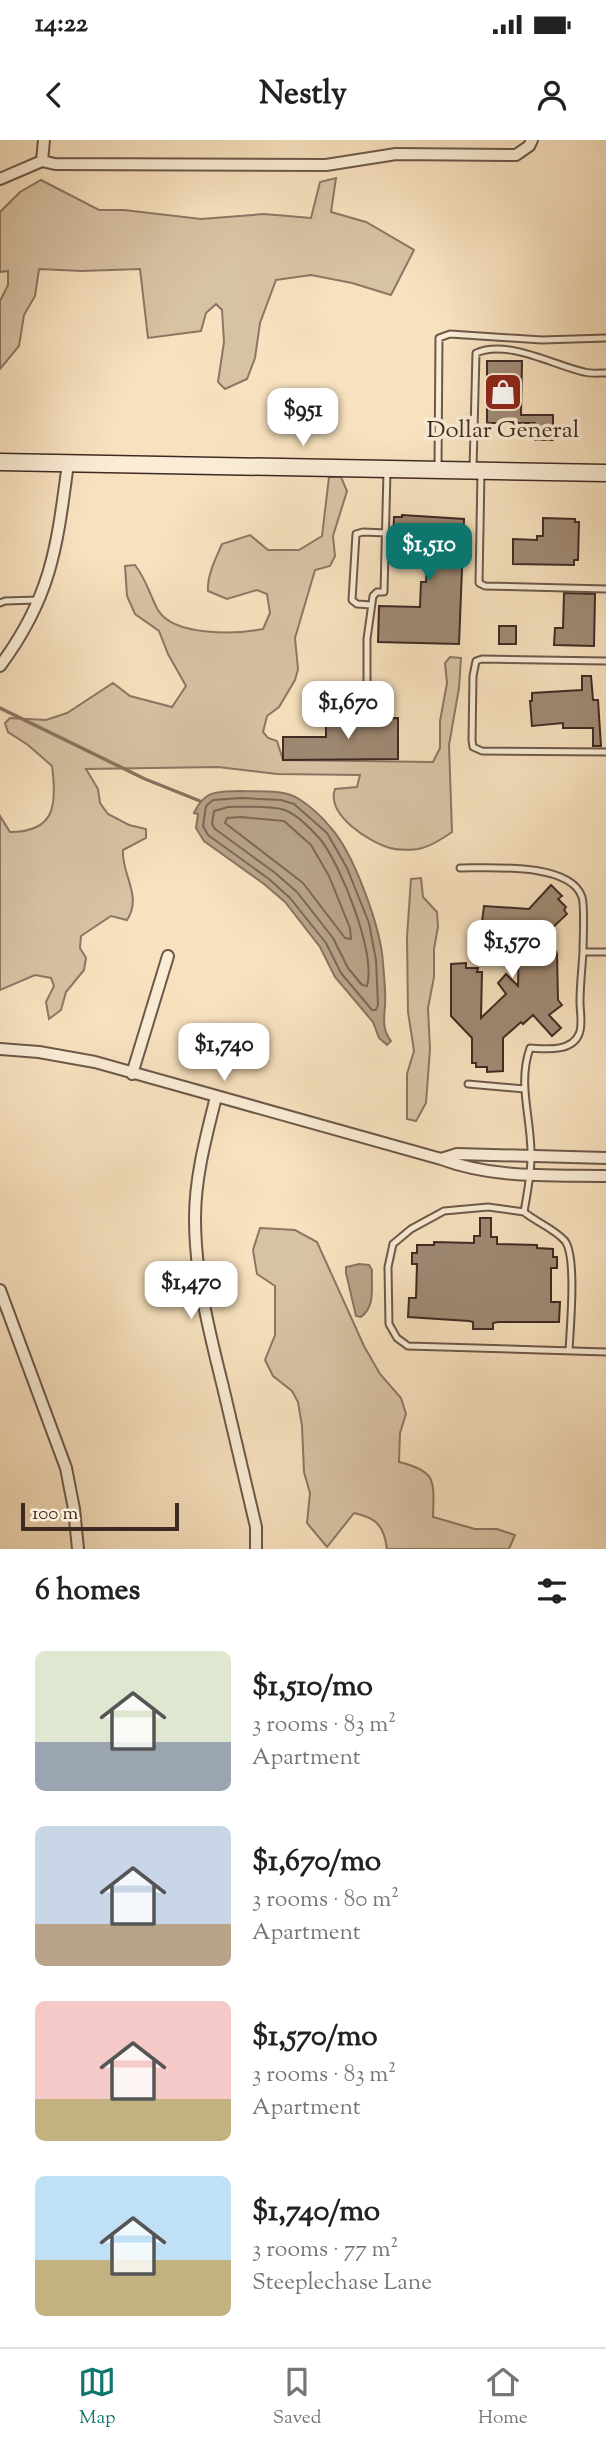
<!DOCTYPE html>
<html lang="en">
<head>
<meta charset="utf-8">
<style>
  :root { --surface:#fff; --page:#f6f6f6; --text:#222; --muted:#767676; --line:#e0e0e0; --accent:#0f766e }
  body { margin:0; font-family:"Sorts Mill Goudy",serif; background:var(--page); color:var(--text); height:100vh; display:flex; flex-direction:column; font-size:26px; white-space:nowrap }
  * { box-sizing:border-box; margin:0 }
  p { font-size:23px; color:var(--muted) }
  .icon { flex:none; width:38px; height:38px; fill:none; stroke:currentColor; stroke-width:2; stroke-linecap:round; stroke-linejoin:round }
  .map { position:relative; height:1409px; overflow:hidden }
  .side { display:flex; flex-direction:column; background:var(--surface); flex:1 }
  .side>* { flex:none }
  .scale { position:absolute; left:21px; bottom:18px; width:158px; box-sizing:border-box; padding-left:7px; border:4px solid #3f2a23; border-top:0; font-size:19px; line-height:24px; white-space:nowrap; color:#3f2a23; -webkit-text-stroke:5px #faecd5; paint-order:stroke }
  .price { position:absolute; translate:-50% -60px; padding:0 16px; border-radius:14px; background:#fff; color:#222; font-size:23px; line-height:46px; filter:drop-shadow(0 2px 4px #0008) }
  .price::after { content:''; position:absolute; left:50%; top:42px; width:21px; height:16px; margin-left:-10px; background:inherit; clip-path:polygon(0 0,100% 0,50% 100%) }
  .price.on { background:var(--accent); color:#fff }
  ul { padding:0; list-style:none }
  li { display:flex; align-items:center; gap:21px; height:175px; padding:0 35px }
  li span { display:grid; place-items:center; flex:none; width:196px; height:140px; border-radius:10px; color:#555 }
  li>.icon { margin-inline-start:auto }
  span .icon { width:84px; height:84px; fill:#fffc; stroke-width:1 }
  li b { font-size:30px }
  h2 { display:flex; justify-content:space-between; align-items:center; height:84px; padding:0 35px; font-size:30px }
  .status { display:flex; justify-content:space-between; align-items:center; height:49px; padding:0 35px; background:var(--surface); direction:ltr }
  .status svg { height:19px; fill:currentColor }
  header { display:flex; justify-content:space-between; align-items:center; height:91px; padding:0 35px; background:var(--surface); font-size:32px; font-weight:700 }
  .dock { display:flex; justify-content:space-around; align-items:center; height:98px; border-top:2px solid var(--line); background:var(--surface); font-size:19px; color:var(--muted) }
  .dock a { display:grid; justify-items:center; gap:4px }
  .dock .on { color:var(--accent) }
  .map>svg:first-child { display:block }
  .green { fill:#d8c2a4; stroke:#8c7664; stroke-width:2 }
  .water { fill:#b8a389; stroke:#887360; stroke-width:2 }
  .lines { fill:none; stroke-linecap:round; stroke-linejoin:round }
  .shore { stroke:#7c6656; stroke-width:2 }
  .stream { stroke:#887360; stroke-width:3.5 }
  .building { fill:#9f8974; stroke:#3f2a23; stroke-width:2 }
  .lane-casing { stroke:#6d584a; stroke-width:9 }
  .street-casing { stroke:#6d584a; stroke-width:14 }
  .secondary-casing { stroke:#3f2a23; stroke-width:19 }
  .lane { stroke:#faecd5; stroke-width:5 }
  .street { stroke:#faecd5; stroke-width:10 }
  .secondary { stroke:#faecd5; stroke-width:16 }
  .labels { text-anchor:middle; dominant-baseline:central; stroke-width:7; stroke-linejoin:round; paint-order:stroke }
  .poi-label { font-size:24px; fill:#3f2a23; stroke:#faecd5 }
</style>
</head>
<body>
<div class="status"><b>14:22</b><svg viewBox="0 0 49 12"><path d="M0 12V9h3v3zM5 12V6h3v6zM10 12V3h3v9zM15 12V0h3v12zM26 1h20v11H26zM47 4h2v5h-2z"/></svg></div>
<header><svg class="icon" aria-label="back" viewBox="0 0 24 24"><path d="M15 5l-7 7 7 7"/></svg>Nestly<svg class="icon" aria-label="person" viewBox="0 0 24 24"><circle cx="12" cy="8" r="4"/><path d="M4 21q1-7 8-7t8 7"/></svg></header>
<div class="map">
<svg width="606" height="1409" viewBox="0 0 606 1409">
  <rect width="100%" height="100%" fill="#f7e1be"/>
  <filter id="stains"><feTurbulence type="fractalNoise" baseFrequency=".00286" numOctaves="4"/><feColorMatrix values="0 0 0 0 .2 0 0 0 0 .09 0 0 0 0 .02 0 0 0 .5 -.17"/></filter>
  <radialGradient id="worn" r=".72"><stop offset=".6" stop-color="#630" stop-opacity="0"/><stop offset="1" stop-color="#630" stop-opacity=".3"/></radialGradient>
  <path class="green" d="M336,38L331,72L366,82L414,110L391,155L352,143L311,135L276,140L260,183L255,218L247,239L225,249L218,242L224,202L222,170L216,164L206,173L201,191L148,198L140,129L82,131L39,129L35,156L24,175L19,206L0,229V161L8,145V131L0,132V72L20,52L41,40L99,70H124L201,79L264,74L311,78L320,42Z
    M329,337H341L347,351L333,396L335,416L330,426L315,430L295,498L298,529L295,540L279,567L267,576L263,592L268,598L277,601L283,620L433,622L440,608V581L447,543L445,523L450,517L461,518L459,548L449,605L452,692C442,699 430,707 418,709C410,710 397,710 390,708C369,702 326,675 335,649L357,647L360,635L277,634L218,627L86,629L98,649L100,663L108,674L129,685L146,689V698L123,710C121,734 143,756 127,780L111,776L81,796L80,808L86,818L84,830L66,852L61,870L49,879L46,862L54,846L51,838L35,835L0,850V676L10,692C56,692 57,664 52,626L28,605L8,592L5,583L10,578L46,580L67,573L113,543L130,556L172,567L186,546L168,514L159,491L135,474L127,456L125,426L135,425C146,439 150,455 158,470C174,497 237,494 263,489L270,473L267,454L257,450L227,459L208,451C207,435 216,418 222,404L250,395L268,410H299L322,396Z
    M421,738L423,757L437,772L438,787L434,809V837L428,868L430,909L426,963L416,981L407,979V934L414,911L408,872L407,797L411,739Z
    M260,1088L295,1090L317,1102L364,1206L380,1234L401,1258L406,1274L400,1293L399,1322C437,1331 434,1341 433,1377L475,1389H497L515,1395L509,1409H387C384,1386 377,1378 354,1373L327,1407L307,1383L310,1353L304,1332L302,1286L298,1262L292,1251L273,1236L265,1220L275,1195V1146L257,1134L253,1110Z"/>
  <path class="water" d="M241,651C259,652 284,649 299,659C310,666 323,678 331,688C354,714 381,788 383,823C384,837 386,852 385,866C384,880 382,889 391,901L387,905L379,898L373,882L335,837L320,807L285,762L264,744L204,701L196,688L198,674L194,673C205,649 218,652 241,651Z
    M359,1124L369,1125L372,1130C371,1147 376,1166 361,1177L356,1176L346,1133V1127Z"/>
  <g class="lines">
    <path class="shore" d="M241,658L281,660L294,664L327,693L347,728L369,783L376,820L378,865L376,870H372L341,833L326,803L290,758L269,739L208,695L203,686L206,666L213,660Z
      M228,667C242,667 275,665 287,671C298,676 312,690 320,699C341,725 376,813 367,846L362,845L348,828L333,798L297,752L274,732L215,689L212,684L214,671Z
      M241,677L284,681L311,705L329,736L350,788L351,799L345,798L303,743L225,683L227,678Z"/>
    <path class="stream" d="M0,568L145,639L200,661"/>
  </g>
  <path class="building" d="M487,221H522L521,275H553V300H535V283H487Z
    M402,375L464,379L459,504L378,502L379,466L420,467L421,442H426L427,423H421V409L406,408V404H393L394,377H402Z
    M543,378L575,379V382H579L578,420H574V425L513,424V399L537,400V396H543Z
    M564,453L595,454L594,506L554,505L555,488H563Z
    M499,486H516V504H499Z
    M582,536H591L593,560H598L601,606H593V588H563V583L532,586L530,561H532V553L582,550Z
    M398,578V619L283,620V597H326V579Z
    M551,745L562,756L558,759L566,767L564,770L567,774L549,791V810L556,811L557,814L558,860L562,865L549,875L561,888L552,896L533,875L523,884L521,882L503,898V931L487,932V927H476V923H472V898L451,876V824L466,823V828H478L477,832H482L481,878L506,854L498,843L506,834L518,846L519,799H489V794H486V782H482L484,766L529,769Z
    M480,1078H491V1097H497V1104L537,1105V1108L553,1109V1117H557V1128H551V1162H560L559,1182H498L493,1183V1189H473V1182L469,1181L408,1177L409,1158H416L417,1124H412V1113H417V1105H434V1102L474,1103V1096H480Z"/>
  <g class="lines">
    <defs>
      <path id="lane" d="M438,327L439,198L450,194L542,200L606,198
        M473,329L476,213C507,199 553,225 584,232C591,234 599,233 606,233
        M481,332L479,443L485,446L606,449
        M0,463L5,461L38,460
        M371,465L357,464L352,460L356,394L363,392L386,393
        M606,521L482,519L476,521L473,536L472,600L473,607L482,611L606,612
        M367,547V499L373,456L377,452H384L387,331
        M460,728C490,728 570,722 582,757C585,766 583,800 583,812
        M606,812H583C582,829 580,845 580,862C580,871 583,886 579,894C572,912 546,909 530,908C517,945 532,979 531,1017C531,1035 527,1054 524,1072L488,1067L444,1071L411,1089L393,1104L388,1127L389,1184L397,1198L408,1206L606,1212
        M468,944L524,949
        M524,1072C536,1082 555,1089 565,1101C577,1117 570,1189 569,1211"/>
      <path id="street" d="M42,21L44,0
        M0,39L42,21L55,24L326,25L396,14L516,15L529,6L532,0
        M0,526C52,456 57,406 68,323
        M0,909L39,912L95,922L441,1019C495,1039 549,1035 606,1036
        M132,934L168,816
        M216,957C206,997 195,1037 195,1078C195,1136 209,1191 223,1247C234,1293 245,1340 256,1387V1409
        M441,1019L457,1014L606,1018
        M0,1150L66,1328L74,1369L78,1409"/>
      <path id="secondary" d="M0,322L606,333"/>
    </defs>
    <use href="#lane" class="lane-casing"/>
    <use href="#street" class="street-casing"/>
    <use href="#secondary" class="secondary-casing"/>
    <use href="#lane" class="lane"/>
    <use href="#street" class="street"/>
    <use href="#secondary" class="secondary"/>
  </g>
  <defs>
    <symbol id="shop-square" viewBox="-11 -11 22 22"><rect x="-9" y="-9" width="18" height="18" rx="4" fill="#8f2418" stroke="#faecd5"/><path d="M-5-2.5h2.3a2.7 3.5 0 0 1 5.4 0H5L5.5 6h-11ZM-1.5-2.5h3a1.5 2.3 0 0 0-3 0Z" fill="#fff"/></symbol>
  </defs>
  <g fill-rule="evenodd">
    <use href="#shop-square" x="481" y="230" width="44" height="44"/>
  </g>
  <g class="labels">
    <g class="poi-label">
      <text x="503" y="291">Dollar General</text>
    </g>
  </g>
  <rect width="100%" height="100%" filter="url(#stains)"/>
  <rect width="100%" height="100%" fill="url(#worn)"/>
</svg>
<div class="scale">100 m</div>
<b class="price" style="left:303px;top:308px">$951</b>
<b class="price on" style="left:429px;top:443px">$1,510</b>
<b class="price" style="left:348px;top:601px">$1,670</b>
<b class="price" style="left:512px;top:840px">$1,570</b>
<b class="price" style="left:224px;top:943px">$1,740</b>
<b class="price" style="left:191px;top:1181px">$1,470</b>
</div>
<section class="side">
<h2>6 homes<svg class="icon" aria-label="filters" viewBox="0 0 24 24"><path d="M4 7h16M4 17h16"/><circle cx="9" cy="7" r="2"/><circle cx="15" cy="17" r="2"/></svg></h2>
<ul>
<li><span style="background:linear-gradient(#dfe7d0 65%,#9aa5b1 0)"><svg class="icon" aria-label="home" viewBox="0 0 24 24"><path d="M3 11l9-7 9 7M6 9v11h12V9"/></svg></span><div><b>$1,510/mo</b><p>3 rooms · 83 m²</p><p>Apartment</p></div></li>
<li><span style="background:linear-gradient(#c9d6e8 70%,#b9a48a 0)"><svg class="icon" aria-label="home" viewBox="0 0 24 24"><path d="M3 11l9-7 9 7M6 9v11h12V9"/></svg></span><div><b>$1,670/mo</b><p>3 rooms · 80 m²</p><p>Apartment</p></div></li>
<li><span style="background:linear-gradient(#f6c9c9 70%,#c2b280 0)"><svg class="icon" aria-label="home" viewBox="0 0 24 24"><path d="M3 11l9-7 9 7M6 9v11h12V9"/></svg></span><div><b>$1,570/mo</b><p>3 rooms · 83 m²</p><p>Apartment</p></div></li>
<li><span style="background:linear-gradient(#bfe0f5 60%,#c2b280 0)"><svg class="icon" aria-label="home" viewBox="0 0 24 24"><path d="M3 11l9-7 9 7M6 9v11h12V9"/></svg></span><div><b>$1,740/mo</b><p>3 rooms · 77 m²</p><p>Steeplechase Lane</p></div></li>
</ul>
</section>
<nav class="dock">
<a class="on"><svg class="icon" aria-label="map" viewBox="0 0 24 24"><path d="M3 6l6-2 6 2 6-2v14l-6 2-6-2-6 2zM9 4v14M15 6v14"/></svg>Map</a>
<a><svg class="icon" aria-label="saved" viewBox="0 0 24 24"><path d="M7 4h10v16l-5-4-5 4z"/></svg>Saved</a>
<a><svg class="icon" aria-label="home" viewBox="0 0 24 24"><path d="M3 11l9-7 9 7M6 9v11h12V9"/></svg>Home</a>
</nav>
</body>
</html>
